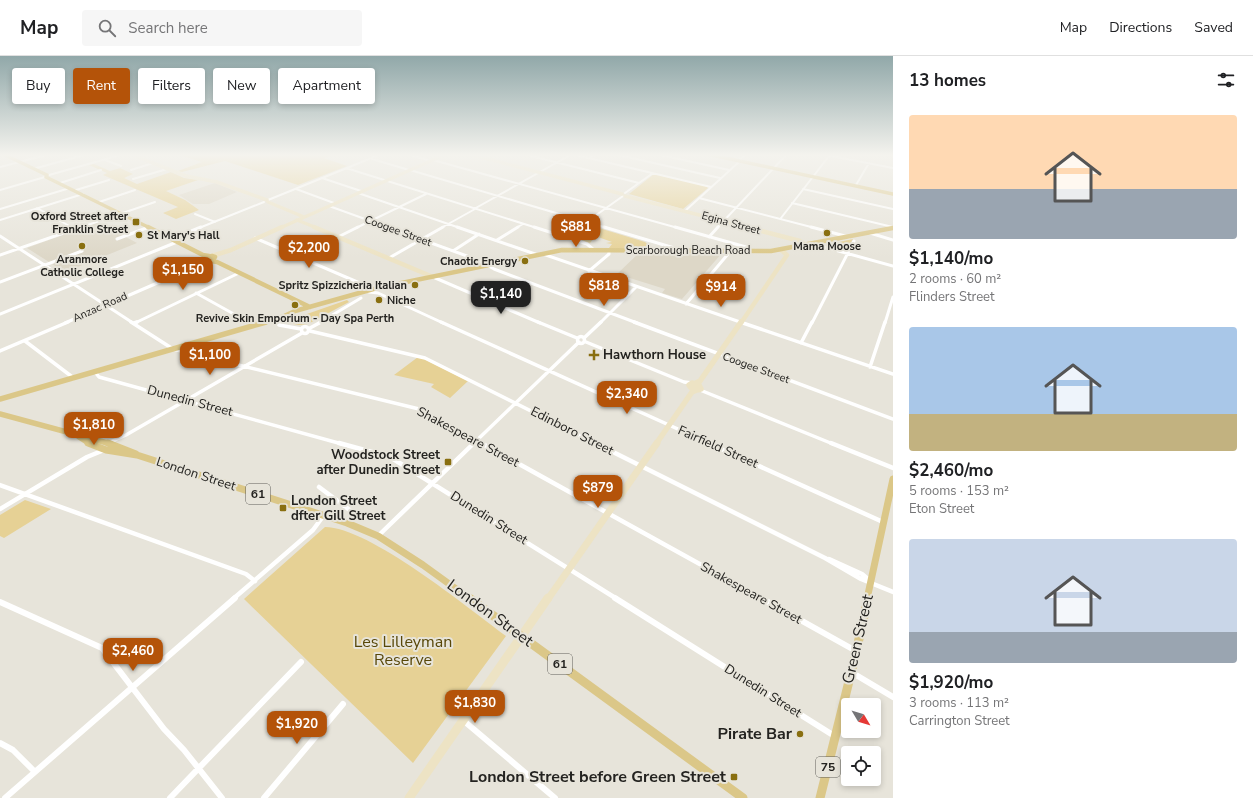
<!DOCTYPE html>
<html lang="en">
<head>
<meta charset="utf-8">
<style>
  :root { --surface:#fff; --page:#f6f6f6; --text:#202124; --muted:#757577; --line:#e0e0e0; --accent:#b45309 }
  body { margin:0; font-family:"Nunito Sans",sans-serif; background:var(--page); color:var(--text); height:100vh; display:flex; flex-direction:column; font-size:15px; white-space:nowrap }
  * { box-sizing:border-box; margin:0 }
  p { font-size:13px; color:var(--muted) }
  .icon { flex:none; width:22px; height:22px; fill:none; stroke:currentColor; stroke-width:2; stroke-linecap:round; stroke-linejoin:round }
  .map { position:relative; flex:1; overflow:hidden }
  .sheet { display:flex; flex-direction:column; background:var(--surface); width:360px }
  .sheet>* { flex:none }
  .guide { position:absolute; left:12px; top:12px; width:380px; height:36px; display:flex; gap:8px }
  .needle { width:26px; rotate:128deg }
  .buttons { position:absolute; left:841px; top:642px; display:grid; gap:8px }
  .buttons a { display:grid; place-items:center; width:40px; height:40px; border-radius:4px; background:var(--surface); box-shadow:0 2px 6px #0003; font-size:20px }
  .price { position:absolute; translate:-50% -34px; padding:0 9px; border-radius:8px; background:var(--accent); color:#fff; font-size:13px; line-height:26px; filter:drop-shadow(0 1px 2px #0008) }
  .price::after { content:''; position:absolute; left:50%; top:24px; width:12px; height:9px; margin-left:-6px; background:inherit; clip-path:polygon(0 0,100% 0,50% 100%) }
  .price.on { background:#222; color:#fff }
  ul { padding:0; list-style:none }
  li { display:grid; align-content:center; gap:8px; height:212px; padding:0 16px }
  li span { display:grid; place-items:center; height:124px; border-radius:4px; color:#555 }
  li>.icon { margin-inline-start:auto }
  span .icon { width:72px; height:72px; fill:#fffc; stroke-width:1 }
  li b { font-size:17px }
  h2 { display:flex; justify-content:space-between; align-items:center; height:48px; padding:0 16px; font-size:17px }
  .pill { padding:0 14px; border-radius:4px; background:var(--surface); box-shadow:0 2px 6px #0003; font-size:14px; line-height:36px }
  .pill.on { background:var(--accent); color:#fff }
  header { display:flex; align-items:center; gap:24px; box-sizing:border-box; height:56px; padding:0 20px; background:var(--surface); border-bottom:1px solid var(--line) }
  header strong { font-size:19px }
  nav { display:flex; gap:22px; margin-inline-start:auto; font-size:14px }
  .search { width:280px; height:36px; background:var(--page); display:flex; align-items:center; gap:10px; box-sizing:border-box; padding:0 14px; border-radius:4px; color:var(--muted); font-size:15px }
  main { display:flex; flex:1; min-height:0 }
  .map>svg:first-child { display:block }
  .built { fill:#ddd7c7 }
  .green { fill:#e6d195 }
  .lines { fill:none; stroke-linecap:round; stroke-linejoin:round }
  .street-far4 { stroke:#fff; stroke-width:2 }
  .street-far3 { stroke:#fff; stroke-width:3 }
  .street-far2 { stroke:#fff; stroke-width:3.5 }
  .street-far1 { stroke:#fff; stroke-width:4.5 }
  .street { stroke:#fff; stroke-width:6 }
  .secondary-far4 { stroke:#ede3c4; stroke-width:3.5 }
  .secondary-far3 { stroke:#ede3c4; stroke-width:4.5 }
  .secondary-far2 { stroke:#ede3c4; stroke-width:5.5 }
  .secondary-far1 { stroke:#ede3c4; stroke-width:7 }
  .secondary { stroke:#ede3c4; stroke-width:9 }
  .primary-far4 { stroke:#dbc788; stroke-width:3.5 }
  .primary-far3 { stroke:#dbc788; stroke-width:4.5 }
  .primary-far2 { stroke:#dbc788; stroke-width:5.5 }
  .primary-far1 { stroke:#dbc788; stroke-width:7 }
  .primary { stroke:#dbc788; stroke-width:9 }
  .poi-dot { fill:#896f10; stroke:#e7e4da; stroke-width:1.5 }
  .labels { text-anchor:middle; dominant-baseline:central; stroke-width:4; stroke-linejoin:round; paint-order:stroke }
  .far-poi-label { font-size:11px; font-weight:bold; fill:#242320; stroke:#e7e4da; text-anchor:end }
  .far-street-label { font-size:11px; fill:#242320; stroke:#e7e4da }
  .shield { fill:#e7e4da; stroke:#5e5d58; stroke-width:1 }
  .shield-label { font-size:12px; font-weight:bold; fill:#242320 }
  .poi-label { font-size:13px; font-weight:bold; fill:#242320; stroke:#e7e4da; text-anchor:start }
  .street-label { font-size:13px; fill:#242320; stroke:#e7e4da }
  .near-street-label { font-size:16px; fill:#242320; stroke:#e7e4da }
  .near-park-label { font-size:16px; fill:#584708; stroke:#e7e4da }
  .near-poi-label { font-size:16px; font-weight:bold; fill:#242320; stroke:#e7e4da; text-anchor:end }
</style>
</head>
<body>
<header>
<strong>Map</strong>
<div class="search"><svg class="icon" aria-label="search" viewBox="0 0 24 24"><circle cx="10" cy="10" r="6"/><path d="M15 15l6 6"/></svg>Search here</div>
<nav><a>Map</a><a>Directions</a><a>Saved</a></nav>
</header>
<main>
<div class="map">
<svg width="893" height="742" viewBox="0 0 893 742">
  <rect width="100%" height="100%" fill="#e7e4da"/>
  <path class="built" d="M215,127L237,136L209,148H193L179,139Z
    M98,166L137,187L65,216L52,208L84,195L81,194L49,206L27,192Z
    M640,196L722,197L682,243L662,237L665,233L617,218Z"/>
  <path class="green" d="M177,98H335L324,102L347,110L298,129L225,105L182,116L178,115L202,106Z
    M144,105L120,112L133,118L124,122L137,128L171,116L184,122L198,124L166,135L185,144L199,154L176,163L163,157L178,151L103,119L107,117L89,109L94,108L110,115Z
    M654,118L706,130L708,132L683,153L629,138Z
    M589,169L645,186L653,192H609L612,188L606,187L612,186L598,181L594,182L590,187L573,181Z
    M853,183L846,195L825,189Z
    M347,244L349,246L308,268L299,269L284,266Z
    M418,301L422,302L468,325L450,342L431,331L434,328L394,319Z
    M25,444L51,453L4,482L0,480V459Z
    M325,471C369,471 468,552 506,580L413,707L244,543Z"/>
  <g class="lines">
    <path class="street-far4" d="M407,98L431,105
      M523,98L639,127
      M572,98L711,131
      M614,98L720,122
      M656,98L729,114
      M821,98L893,112
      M371,102L381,98
      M590,102L597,98
      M372,103L409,114
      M105,104L121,110
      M433,104L678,172
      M739,104L746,98
      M0,111L50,98
      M346,112L537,172
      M33,113L87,98
      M131,114L153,107
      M410,114L607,172
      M49,119L124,98
      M322,122L361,135
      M133,123L167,113
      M60,127L101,114
      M856,129L869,107
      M296,133L334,147
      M803,133L893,153
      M0,134L45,121
      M76,134L109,124
      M358,137L460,172
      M625,137L653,117
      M699,142L815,172
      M268,144L369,103
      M99,146L135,134
      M792,147L893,171
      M329,150L390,172
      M37,152L73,172
      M0,153L70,132
      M474,153L572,98
      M685,155L740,105
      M195,158L215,166
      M781,162L829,100
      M0,164L83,138
      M79,172L155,146
      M146,172L149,171
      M199,172L264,146
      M356,172L426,138
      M441,172L475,153
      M516,172L523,168
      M578,172L623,140
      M717,172L787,98"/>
    <path class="street-far3" d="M71,171L74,173
      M387,171L478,204L494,213L637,267
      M457,171L538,199
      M534,171L587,188L594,194
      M604,171L681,194
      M675,171L746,191L751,195
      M811,171L849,181
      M870,177L893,184
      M0,180L133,267
      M338,181L358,171
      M566,181L580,171
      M709,181L718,171
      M255,182L362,228L376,232
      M117,183L149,171
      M172,183L201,171
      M497,184L518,171
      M813,188L893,210
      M453,195L479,178
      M543,198L743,267
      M0,199L81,171
      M389,202L443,171
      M589,215L609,198V194
      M433,221L540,267
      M0,226L82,195
      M369,236L378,237L443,267
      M196,237L250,267
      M686,248L728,198L726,195
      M0,258L177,186
      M274,263L277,267
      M65,267L208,205
      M135,267L239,217
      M319,267L361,242
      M600,267L636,231
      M812,267L854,185
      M885,267L893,241"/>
    <path class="street-far2" d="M131,266L173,293L419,353L483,388
      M249,266L252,269
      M276,266L279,269L301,273
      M441,266L711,388
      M538,266L577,282
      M634,266L893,363
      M740,266L893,318
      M134,267L137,266
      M301.5 274a3.5 3.5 0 1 1 7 0a3.5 3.5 0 1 1-7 0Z
      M310,272L321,266
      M310,275L425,302L597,388
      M577.5 284a3.5 3.5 0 1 1 7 0a3.5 3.5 0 1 1-7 0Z
      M584,282L601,266
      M25,285L71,320L72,323
      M586,286L684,326L692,327
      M801,287L812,266
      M0,295L68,266
      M870,311L885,266
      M95,316L99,321L342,388
      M700,334L833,388
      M108,387L126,379L302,277
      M473,388L579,286"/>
    <path class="street-far1" d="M339,387L390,401L617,543
      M481,387L763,543
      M595,387L825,502L861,523L893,536
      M708,387L883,466
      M831,387L893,412
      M0,429L246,518L255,525
      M319,431L351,455L352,459L347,467
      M0,453L87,401L104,394
      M378,480L474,387
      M829,503L862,518L869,524
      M233,543L313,474L324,459"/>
    <path class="street" d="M615,542L836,681
      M761,542L856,595
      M0,546L102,592L164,673L184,694L222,742
      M851,616L893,641
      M464,665L555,742
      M0,687L13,694L35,716
      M5,742L235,542
      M170,742L301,606
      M264,742L343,648"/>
    <path class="secondary-far4" d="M130,98L186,120L217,126L267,144
      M469,98L622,138
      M625,140L750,172
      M268,146L304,161
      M297,164L317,172
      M280,172L446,98"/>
    <path class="secondary-far3" d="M314,171L433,221
      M746,171L800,185L806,189
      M212,200L231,194L282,171
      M741,267L787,199L781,194"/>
    <path class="secondary-far2" d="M692,327L699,329L701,333C696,335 692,334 689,329Z
      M696,327L700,325L741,266
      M656,388L692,336L697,334"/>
    <path class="secondary-far1" d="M548,543L657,387"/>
    <path class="secondary" d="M409,742L548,542"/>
    <path class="primary-far4" d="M3,98L47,119
      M707,98L893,138
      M46,121L150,172"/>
    <path class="primary-far3" d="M148,171L203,199L209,200
      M212,200L215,201L213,204H205L206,201Z
      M211,205L217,206L310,251
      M282,261L295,255L377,232L562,194L771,195L893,172
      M262,267L285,260"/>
    <path class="primary-far2" d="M0,343L266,266
      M0,358L111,388
      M79,381L90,388"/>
    <path class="primary-far1" d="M88,387L106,394L137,399L347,467L378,480L423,509L470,543
      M108,387L136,398
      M867,543L893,423"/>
    <path class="primary" d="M469,542L743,742
      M820,742L855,601L868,542"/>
  </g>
  <linearGradient id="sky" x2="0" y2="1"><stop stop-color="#91a8a9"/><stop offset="0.49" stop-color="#f4f3ee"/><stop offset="1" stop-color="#f4f3ee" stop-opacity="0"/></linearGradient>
  <rect width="893" height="202" fill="url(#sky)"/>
  <g class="poi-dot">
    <rect x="132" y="162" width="8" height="8" rx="2"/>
    <circle cx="827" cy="177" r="4"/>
    <circle cx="139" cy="179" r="4"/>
    <circle cx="82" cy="190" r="4"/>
    <circle cx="525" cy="205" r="4"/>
    <circle cx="415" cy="229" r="4"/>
    <circle cx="379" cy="244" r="4"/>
    <circle cx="295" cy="249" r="4"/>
    <path d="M592 293h4v4h4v4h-4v4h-4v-4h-4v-4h4z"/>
    <rect x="444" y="402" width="8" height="8" rx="2"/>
    <rect x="279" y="448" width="8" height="8" rx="2"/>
    <circle cx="800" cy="678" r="4"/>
    <rect x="730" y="717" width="8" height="8" rx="2"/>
  </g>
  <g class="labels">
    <g class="far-poi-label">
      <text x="128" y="160">Oxford Street after<tspan x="128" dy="13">Franklin Street</tspan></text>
      <text x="147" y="179" text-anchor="start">St Mary's Hall</text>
      <text x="827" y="190" text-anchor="middle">Mama Moose</text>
      <text x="82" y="203" text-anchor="middle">Aranmore<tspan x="82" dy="13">Catholic College</tspan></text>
      <text x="517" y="205">Chaotic Energy</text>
      <text x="407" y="229">Spritz Spizzicheria Italian</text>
      <text x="387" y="244" text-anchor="start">Niche</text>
      <text x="295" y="262" text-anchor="middle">Revive Skin Emporium - Day Spa Perth</text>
    </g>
    <g class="far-street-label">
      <text transform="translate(731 167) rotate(15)">Egina Street</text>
      <text transform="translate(398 175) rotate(20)">Coogee Street</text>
      <text x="688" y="194">Scarborough Beach Road</text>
      <text transform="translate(100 251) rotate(-24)">Anzac Road</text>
      <text transform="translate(756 312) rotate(20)">Coogee Street</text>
    </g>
    <g class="shield">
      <rect x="246" y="428" width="24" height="20" rx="3"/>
      <rect x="548" y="598" width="24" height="20" rx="3"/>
      <rect x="816" y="701" width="24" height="20" rx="3"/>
    </g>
    <g class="shield-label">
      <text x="258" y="438">61</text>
      <text x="560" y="608">61</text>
      <text x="828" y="711">75</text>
    </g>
    <g class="poi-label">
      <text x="603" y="299">Hawthorn House</text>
      <text x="440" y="399" text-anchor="end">Woodstock Street<tspan x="440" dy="15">after Dunedin Street</tspan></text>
      <text x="291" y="445">London Street<tspan x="291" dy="15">dfter Gill Street</tspan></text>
    </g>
    <g class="street-label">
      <text transform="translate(190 345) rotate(15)">Dunedin Street</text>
      <text transform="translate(572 375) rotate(27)">Edinboro Street</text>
      <text transform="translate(468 381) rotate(28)">Shakespeare Street</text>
      <text transform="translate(718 391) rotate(24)">Fairfield Street</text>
      <text transform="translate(196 418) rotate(18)">London Street</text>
      <text transform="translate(489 462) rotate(32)">Dunedin Street</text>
      <text transform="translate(751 537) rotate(29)">Shakespeare Street</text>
      <text transform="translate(763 635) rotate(32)">Dunedin Street</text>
    </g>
    <g class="near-street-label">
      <text transform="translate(490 557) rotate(36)">London Street</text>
      <text transform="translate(858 583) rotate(-77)">Green Street</text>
    </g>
    <g class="near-park-label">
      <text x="403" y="586">Les Lilleyman<tspan x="403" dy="18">Reserve</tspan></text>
    </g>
    <g class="near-poi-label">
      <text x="792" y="678">Pirate Bar</text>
      <text x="726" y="721">London Street before Green Street</text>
    </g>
  </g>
</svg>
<div class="buttons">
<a><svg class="needle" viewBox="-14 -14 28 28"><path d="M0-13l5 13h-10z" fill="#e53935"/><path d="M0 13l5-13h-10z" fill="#757577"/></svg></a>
<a><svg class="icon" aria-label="locate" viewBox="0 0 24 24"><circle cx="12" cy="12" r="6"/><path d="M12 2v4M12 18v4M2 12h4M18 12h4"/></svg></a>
</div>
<b class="price" style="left:576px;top:192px">$881</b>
<b class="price" style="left:309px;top:213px">$2,200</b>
<b class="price" style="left:183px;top:235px">$1,150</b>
<b class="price" style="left:604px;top:251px">$818</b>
<b class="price" style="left:721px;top:252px">$914</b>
<b class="price on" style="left:501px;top:259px">$1,140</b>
<b class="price" style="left:210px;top:320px">$1,100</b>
<b class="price" style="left:627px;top:359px">$2,340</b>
<b class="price" style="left:94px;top:390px">$1,810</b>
<b class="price" style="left:598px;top:453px">$879</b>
<b class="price" style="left:133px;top:616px">$2,460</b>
<b class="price" style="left:475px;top:668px">$1,830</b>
<b class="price" style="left:297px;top:689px">$1,920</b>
<div class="guide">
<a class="pill">Buy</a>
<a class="pill on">Rent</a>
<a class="pill">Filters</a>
<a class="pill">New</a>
<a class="pill">Apartment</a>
</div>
</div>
<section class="sheet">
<h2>13 homes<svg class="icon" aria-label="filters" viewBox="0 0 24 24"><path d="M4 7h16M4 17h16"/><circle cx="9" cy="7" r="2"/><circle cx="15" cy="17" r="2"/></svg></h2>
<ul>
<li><span style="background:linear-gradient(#ffd9b3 60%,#9aa5b1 0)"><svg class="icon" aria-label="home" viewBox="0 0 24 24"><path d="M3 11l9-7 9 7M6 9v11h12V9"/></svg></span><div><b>$1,140/mo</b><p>2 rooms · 60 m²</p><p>Flinders Street</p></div></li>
<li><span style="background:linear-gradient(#a9c7e8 70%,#c2b280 0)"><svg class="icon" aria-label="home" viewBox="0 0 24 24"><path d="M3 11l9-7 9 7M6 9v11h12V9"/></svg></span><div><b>$2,460/mo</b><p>5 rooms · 153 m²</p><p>Eton Street</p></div></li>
<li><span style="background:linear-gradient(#c9d6e8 75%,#9aa5b1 0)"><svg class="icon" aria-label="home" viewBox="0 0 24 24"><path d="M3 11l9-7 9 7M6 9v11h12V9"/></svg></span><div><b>$1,920/mo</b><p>3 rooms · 113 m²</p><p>Carrington Street</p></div></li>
</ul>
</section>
</main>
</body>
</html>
